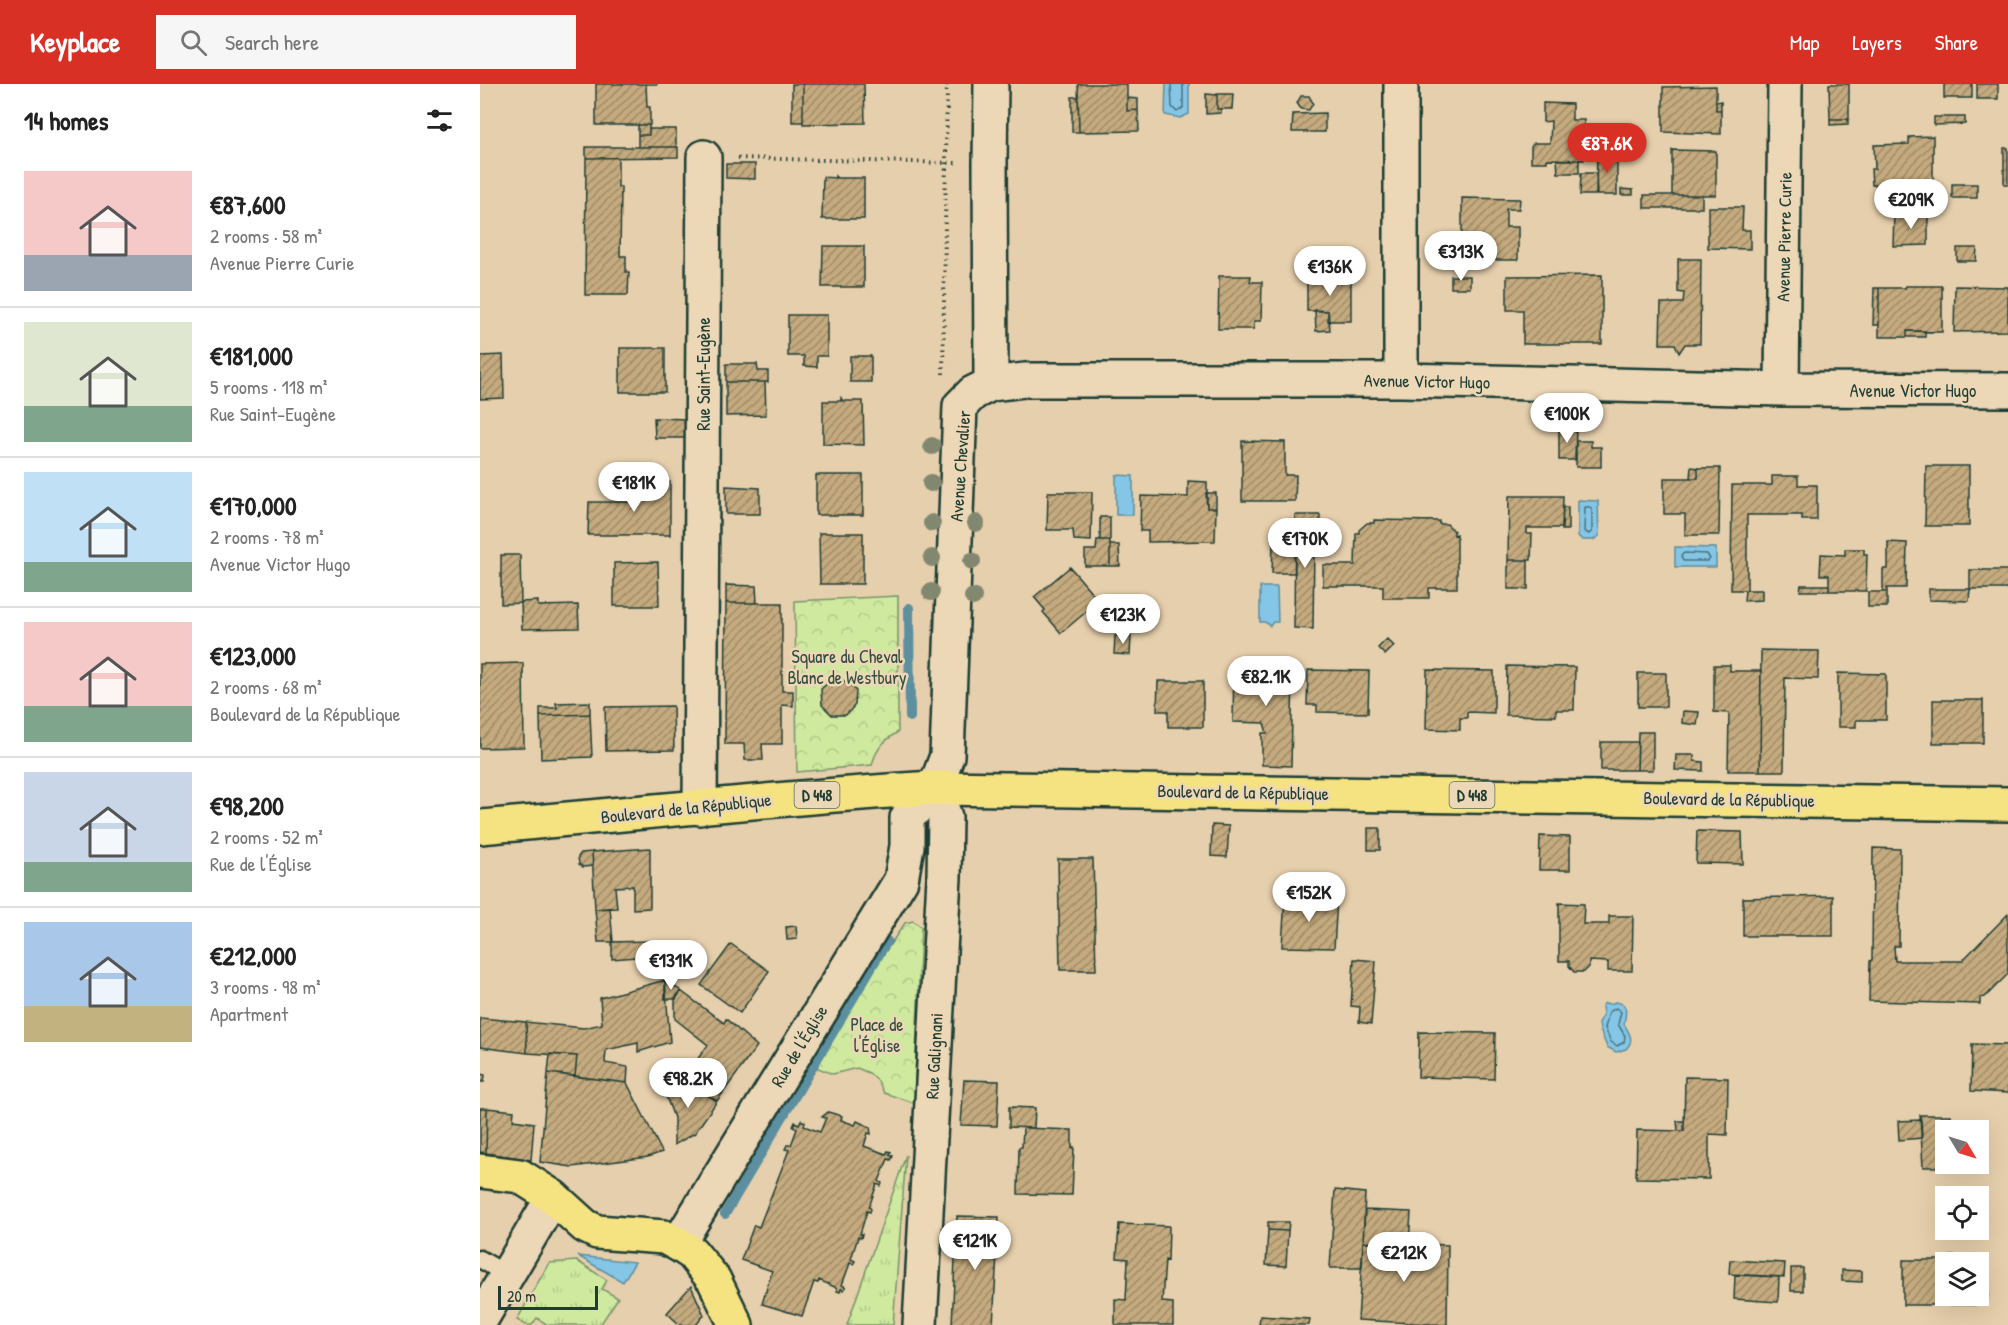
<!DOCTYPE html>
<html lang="en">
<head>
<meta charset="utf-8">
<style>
  :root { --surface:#fff; --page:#f6f6f6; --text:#222; --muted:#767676; --line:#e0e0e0; --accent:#d93025 }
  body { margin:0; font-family:"Patrick Hand",sans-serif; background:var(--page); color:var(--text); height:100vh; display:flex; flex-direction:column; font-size:22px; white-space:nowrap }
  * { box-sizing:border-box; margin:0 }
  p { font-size:20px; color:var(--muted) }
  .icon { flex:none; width:33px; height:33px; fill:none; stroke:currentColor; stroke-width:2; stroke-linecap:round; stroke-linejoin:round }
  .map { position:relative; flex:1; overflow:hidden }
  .details { display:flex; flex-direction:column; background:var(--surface); width:480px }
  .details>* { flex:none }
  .needle { width:39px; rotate:128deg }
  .controls { position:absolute; left:1455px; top:1036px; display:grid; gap:12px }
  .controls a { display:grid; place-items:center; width:54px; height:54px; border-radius:0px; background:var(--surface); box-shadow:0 6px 24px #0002; font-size:30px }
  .scale { position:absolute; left:18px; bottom:15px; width:100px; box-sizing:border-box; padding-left:6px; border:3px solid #1f3d34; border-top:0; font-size:16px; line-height:21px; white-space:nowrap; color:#1f3d34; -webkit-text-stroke:4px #ecd7b6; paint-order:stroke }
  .price { position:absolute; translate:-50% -51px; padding:0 14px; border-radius:21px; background:#fff; color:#222; font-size:20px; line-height:39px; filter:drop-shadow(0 2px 3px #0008) }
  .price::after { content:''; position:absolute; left:50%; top:36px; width:18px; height:14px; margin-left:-9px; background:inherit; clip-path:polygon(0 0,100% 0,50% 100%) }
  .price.selected { background:var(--accent); color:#fff }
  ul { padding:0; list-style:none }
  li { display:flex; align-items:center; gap:18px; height:150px; padding:0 24px }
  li+li { border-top:2px solid var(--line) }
  li span { display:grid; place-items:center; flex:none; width:168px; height:120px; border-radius:0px; color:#555 }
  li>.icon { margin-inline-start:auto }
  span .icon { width:72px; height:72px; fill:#fffc; stroke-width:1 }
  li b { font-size:26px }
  h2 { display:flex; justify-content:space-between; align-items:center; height:72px; padding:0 24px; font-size:26px }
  header { display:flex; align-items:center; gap:36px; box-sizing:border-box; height:84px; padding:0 30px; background:var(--accent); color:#fff }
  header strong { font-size:28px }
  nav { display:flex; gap:33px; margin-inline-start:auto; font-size:21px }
  .search { width:420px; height:54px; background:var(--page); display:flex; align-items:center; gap:15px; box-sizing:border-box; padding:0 21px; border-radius:0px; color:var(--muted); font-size:22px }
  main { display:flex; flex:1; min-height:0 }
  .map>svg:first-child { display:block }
  .grass { fill:url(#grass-tufts); stroke:#77936a; stroke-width:1.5 }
  .park { fill:url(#park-crowns); stroke:#77936a; stroke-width:1.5 }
  .water { fill:#85c5e6; stroke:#5c8f9f; stroke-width:1.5 }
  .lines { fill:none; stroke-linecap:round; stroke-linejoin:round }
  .shore { stroke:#48737b; stroke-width:1.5 }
  .stream { stroke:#5c8f9f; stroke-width:10 }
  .building { fill:url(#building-hatch); stroke:#1f3d34; stroke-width:1.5 }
  .lane-casing { stroke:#1f3d34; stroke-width:21 }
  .street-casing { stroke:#1f3d34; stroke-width:38 }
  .primary-casing { stroke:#1f3d34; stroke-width:38 }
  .path { stroke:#1f3d34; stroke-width:4; stroke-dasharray:1.5 4.5; stroke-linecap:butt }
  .lane { stroke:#ecd7b6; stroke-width:16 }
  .street { stroke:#ecd7b6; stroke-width:33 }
  .primary { stroke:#f5e382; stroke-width:33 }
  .tree { fill:#828870 }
  .labels { text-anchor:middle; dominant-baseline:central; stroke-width:5; stroke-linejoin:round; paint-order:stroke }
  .shield { fill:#ecd7b6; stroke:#5c6b5b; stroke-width:1.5 }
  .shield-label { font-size:16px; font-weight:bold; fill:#1f3d34 }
  .street-label { font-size:18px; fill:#1f3d34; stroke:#ecd7b6 }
  .park-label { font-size:18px; fill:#314e3f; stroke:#ecd7b6 }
</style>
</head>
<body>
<header>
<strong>Keyplace</strong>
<div class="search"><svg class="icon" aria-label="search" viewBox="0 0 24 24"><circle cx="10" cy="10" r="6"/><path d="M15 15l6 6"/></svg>Search here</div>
<nav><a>Map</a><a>Layers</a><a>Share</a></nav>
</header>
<main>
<section class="details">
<h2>14 homes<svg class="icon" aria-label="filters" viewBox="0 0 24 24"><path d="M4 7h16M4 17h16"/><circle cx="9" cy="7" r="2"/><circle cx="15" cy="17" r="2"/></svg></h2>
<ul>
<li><span style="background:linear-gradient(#f6c9c9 70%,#9aa5b1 0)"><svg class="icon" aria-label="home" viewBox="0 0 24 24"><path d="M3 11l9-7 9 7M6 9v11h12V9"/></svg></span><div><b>€87,600</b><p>2 rooms · 58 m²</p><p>Avenue Pierre Curie</p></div></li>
<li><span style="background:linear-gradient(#dfe7d0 70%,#7fa58c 0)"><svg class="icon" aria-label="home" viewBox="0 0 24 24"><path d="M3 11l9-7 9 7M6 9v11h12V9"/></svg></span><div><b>€181,000</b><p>5 rooms · 118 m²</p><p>Rue Saint-Eugène</p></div></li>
<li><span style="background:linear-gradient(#bfe0f5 75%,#7fa58c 0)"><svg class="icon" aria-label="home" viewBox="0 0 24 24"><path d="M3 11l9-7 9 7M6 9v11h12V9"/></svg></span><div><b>€170,000</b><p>2 rooms · 78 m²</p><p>Avenue Victor Hugo</p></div></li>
<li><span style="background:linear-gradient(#f6c9c9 70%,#7fa58c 0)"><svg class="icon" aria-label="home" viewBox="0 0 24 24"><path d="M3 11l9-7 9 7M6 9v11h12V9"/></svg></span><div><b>€123,000</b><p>2 rooms · 68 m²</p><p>Boulevard de la République</p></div></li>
<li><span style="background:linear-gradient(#c9d6e8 75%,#7fa58c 0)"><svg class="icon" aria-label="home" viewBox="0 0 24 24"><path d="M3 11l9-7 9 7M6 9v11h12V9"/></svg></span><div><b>€98,200</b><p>2 rooms · 52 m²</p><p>Rue de l'Église</p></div></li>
<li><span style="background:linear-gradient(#a9c7e8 70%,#c2b280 0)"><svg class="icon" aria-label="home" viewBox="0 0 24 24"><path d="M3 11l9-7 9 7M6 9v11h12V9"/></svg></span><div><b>€212,000</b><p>3 rooms · 98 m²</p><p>Apartment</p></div></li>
</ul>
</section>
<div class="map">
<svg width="1528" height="1241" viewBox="0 0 1528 1241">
  <defs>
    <pattern id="grass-tufts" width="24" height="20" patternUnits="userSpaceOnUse" patternTransform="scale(1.5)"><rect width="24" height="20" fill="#cfe99f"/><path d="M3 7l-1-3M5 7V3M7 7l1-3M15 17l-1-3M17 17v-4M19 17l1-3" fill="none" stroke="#b1c98a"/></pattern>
    <pattern id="park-crowns" width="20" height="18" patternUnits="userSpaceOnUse" patternTransform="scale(1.5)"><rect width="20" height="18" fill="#cfe99f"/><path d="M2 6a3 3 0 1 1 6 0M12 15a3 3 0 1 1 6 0" fill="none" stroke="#b1c98a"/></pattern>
    <pattern id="building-hatch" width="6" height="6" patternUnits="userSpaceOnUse" patternTransform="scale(1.5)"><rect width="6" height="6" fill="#c4aa7e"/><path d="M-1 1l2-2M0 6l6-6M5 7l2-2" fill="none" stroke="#9f8c68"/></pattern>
  </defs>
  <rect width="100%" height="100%" fill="#e6cfac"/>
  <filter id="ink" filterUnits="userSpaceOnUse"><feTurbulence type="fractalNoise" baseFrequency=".0167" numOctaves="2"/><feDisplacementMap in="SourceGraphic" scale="12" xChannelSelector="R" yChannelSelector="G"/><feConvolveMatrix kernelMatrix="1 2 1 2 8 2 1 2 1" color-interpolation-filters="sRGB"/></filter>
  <g filter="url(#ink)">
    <path class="grass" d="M426,1071L413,1241H367Z
      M97,1177L127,1196L122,1205L138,1214L120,1241H68L57,1234L52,1241H46L37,1236L69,1179Z"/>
    <path class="park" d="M418,512V648C404,656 396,665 392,681L317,688L315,517Z
      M433,837L441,843L434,1019L404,1009L398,997L389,989L377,984L353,990L328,980L425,839Z"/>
    <path class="water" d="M686,0H709V30L700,34L685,31Z
      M636,391L653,392V431H636Z
      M1098,416L1118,417L1119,452L1113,456H1102L1098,452Z
      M1195,463L1236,464V483H1195Z
      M780,503H797L798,538H793L790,542L785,538H780Z
      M1135,918C1149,919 1146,929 1144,940C1149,949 1155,956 1146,965L1136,968L1127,963L1120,946L1119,939L1123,931L1122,922L1125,919L1131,920Z
      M98,1172L155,1178L143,1198Z"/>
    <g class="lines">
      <path class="shore" d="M691,0L692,23L697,28L703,24V0
        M1105,423H1110L1112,425V447L1109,450L1104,447Z
        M1204,469L1227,470L1230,475L1227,477H1203L1201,472Z
        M1136,924L1141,928L1138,940L1145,952L1144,958L1137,962L1131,958L1125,944L1129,928Z"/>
      <path class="stream" d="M429,524L430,633
        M245,1130L407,857"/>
    </g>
    <path class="building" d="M116,0H178H166L167,23H170V41H116Z
      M312,0H323V38H312Z
      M323,0H384L385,39L323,40Z
      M598,0H647V27L658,26L659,47L599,48Z
      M1349,0H1369V35H1350Z
      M1464,0H1492V14H1464Z
      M1497,0H1518V15H1497Z
      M1236,2V26H1241V50L1183,48V3Z
      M726,10L737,11V25H741V29L726,30Z
      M737,10H753L752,25H737Z
      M821,12H829L833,19L829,26L821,25L817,19Z
      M592,13H598L599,48H592Z
      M647,14L658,15V26L647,27Z
      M1241,17V26H1236V18Z
      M1063,19L1092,20V36H1104V76L1067,75V78H1051V62L1054,59H1070L1071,37L1063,38Z
      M845,29V48H812L813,30Z
      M1454,33H1485V40L1454,41Z
      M1350,35H1368V40L1350,41Z
      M158,41H169V51H158Z
      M169,45H196V63H158V51H169Z
      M1453,52V100L1392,101L1391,85H1395L1394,61L1429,60V53Z
      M106,63H198V73L106,74Z
      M1524,64H1528V100H1524Z
      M1192,66L1236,67V111H1192Z
      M1117,69H1137V111H1116Z
      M106,74H138V103H141L140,172H146V188H149L148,211H105Z
      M1077,76H1099V89H1078Z
      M246,80H275V95L246,94Z
      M1101,89H1116L1117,111H1100Z
      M355,92L357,94H384V135H342L343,93L355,94Z
      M1472,100H1497V114H1472Z
      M1141,105L1153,106V111H1141Z
      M1164,111H1222V124H1164Z
      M982,114L1040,115L1039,125H1026V143H1038V176H982Z
      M1228,123H1263L1262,146H1270V165L1228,164Z
      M1414,130H1448V161L1413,162Z
      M343,162H384V203H342Z
      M1477,164H1497L1496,177H1477Z
      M1198,175H1221L1220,260H1205L1199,269L1195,260H1180L1181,219H1203L1204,209L1198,208Z
      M1122,191V260H1043V226H1027V192Z
      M739,192H771L770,198H782L781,237H774V245H738Z
      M971,192H990V204H971Z
      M827,193H871V237H848V227H827Z
      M1426,202H1462V248L1427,247V253H1399V204H1425Z
      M1475,202L1528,203V247L1474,248Z
      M1394,204H1399V241H1393Z
      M835,226L848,227L850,246L836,247Z
      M308,231H347V272H337V283L324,282V272H308Z
      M1427,247H1445V253H1427Z
      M140,264H185V308H140Z
      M23,271L24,314L0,315V272Z
      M370,272H391V298H370Z
      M246,280H277L278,287H288V298H246Z
      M246,298H285L286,331L246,332Z
      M361,314L363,317H383L384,361L343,360V317H361Z
      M174,334L208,335V354H175Z
      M1079,343L1096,344L1095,376H1079Z
      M762,357L805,358V391H816L815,417H762Z
      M1096,357H1111V363H1121V383H1096Z
      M1446,382H1489V442H1445Z
      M1211,383L1218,384V394H1210Z
      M1218,384H1240L1239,451H1205V430H1184V394H1218Z
      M336,391H383V431H336Z
      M1292,392H1318V401H1337V436H1322V431H1267V506H1251L1252,401H1292Z
      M708,397L727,398V424H736L735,457L668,458V447H660L661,412L708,413Z
      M158,398H190V451H108L109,418H158Z
      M246,402L280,404V430H246Z
      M568,408H612L611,457L594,456L593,446H567Z
      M726,409H736V424H727Z
      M1029,412H1083L1082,444H1047V450H1052L1051,476H1028Z
      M1083,423H1088V446H1082Z
      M815,431H840V459L834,460L833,545L814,544Z
      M620,433H630V456H620Z
      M894,436L959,437V440H967L974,447V451L977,450V504H949V514H903V502H843V481H875L876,449H879V446L887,439H894Z
      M339,449H383V500H340Z
      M617,456H630V482H605V466H616Z
      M793,458H815V489H792Z
      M1408,458L1427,459L1426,504H1407V508H1403V485H1408Z
      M630,461H639L640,482H630Z
      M1365,465H1384V470H1387L1386,507H1349V491H1340L1341,470L1365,471Z
      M21,471H40L41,519L21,520Z
      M1028,476H1048V505H1028Z
      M178,478L179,522H134V479Z
      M590,483L619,517L581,549L563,528L565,526L554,513Z
      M1490,486H1528V505H1490Z
      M246,501L276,502L277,519H246Z
      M1321,501H1349V507H1320Z
      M1449,505H1490L1489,517L1449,516Z
      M1265,506H1282V516L1264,517Z
      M1388,508H1407V523H1388Z
      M58,517V522L98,521L99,544L42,545L41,518Z
      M246,519H302V607H313V622L302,621V660H282L283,676H265L264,660H245Z
      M635,552H651L650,571L634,570Z
      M907,555L914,562L905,571L898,564Z
      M1281,566L1339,567L1338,595L1305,594L1304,687H1280Z
      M754,578H789V587H813L811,682L782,681V649H787L784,639L753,638Z
      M43,579L44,663L0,664V580Z
      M1234,581H1250V587H1281L1280,687H1248L1249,629L1234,628Z
      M1027,582L1095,583L1094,626H1076V632L1026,631Z
      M828,586L889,587L888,629L837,628V621H827Z
      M947,586L1014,587V629L987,628V634H980V646L946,645Z
      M1158,589H1186V623H1158Z
      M1358,589L1406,590V636H1376V643H1358Z
      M350,597H367L376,607L375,621L366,631H352L342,621L341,605Z
      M678,597H723V643H688V627H677Z
      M1453,616H1503V659H1453Z
      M110,618V630L60,632V624H77L76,619Z
      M193,622L194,666L126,667L125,623Z
      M1203,627L1219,628L1217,641L1202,639Z
      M110,630L112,673L61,675L60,632Z
      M1158,648H1173V686H1157Z
      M1121,658H1158L1157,686H1121Z
      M1196,671H1214V677L1223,678V687L1195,686Z
      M732,741L749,742L747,773L731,772Z
      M888,744H900V766H888Z
      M1217,747L1262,748L1263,780L1216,779Z
      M1060,752L1090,753V786H1059Z
      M170,764V824L153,825V802L135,803L137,824L115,825L112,768Z
      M1393,764L1420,765L1419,862H1414L1415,877H1482L1528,830V890L1505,913L1500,914V920L1389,917L1390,877L1392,876Z
      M112,768L113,782L103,783L99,780L98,773L101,769Z
      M578,775H613L616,886H580Z
      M1353,812V852H1263V814Z
      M805,813L857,815L854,864L802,863Z
      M1079,819L1104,820L1103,840H1129V832H1153L1152,887H1128V878L1109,877V883L1104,888H1094L1089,882V877H1079Z
      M130,824L133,858H118L115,825Z
      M316,842L317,855L307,856L306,843Z
      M170,857L171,875L158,880L156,873L132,875V858Z
      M251,860L289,887L260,929L221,901Z
      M874,875L896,877L891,940L879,938L880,923L871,922Z
      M185,896L190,958L158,968V959L126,966L125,979L148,983L147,999L95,992L97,972L47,969L46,938L104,944L122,940L120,914Z
      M185,896L201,907L196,915H185Z
      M201,907L244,939L246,935L277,962L237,1017L199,994L210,978L214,980L228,961L195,935V914Z
      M0,934L46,938L47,969L0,963Z
      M939,948L1015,949L1014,995L938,993Z
      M1492,960L1528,961V1009L1491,1007Z
      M70,970L97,972L95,992L68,989Z
      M68,989L147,999L182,1068L168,1073L92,1083L60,1078Z
      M0,990L5,991L4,998H0Z
      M1205,993L1248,994L1247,1051L1229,1050V1095L1156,1094L1157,1046L1204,1047Z
      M199,994L237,1017L215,1049L194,1061V1034L186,1012Z
      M484,996L519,997L517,1042L481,1041Z
      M529,1023L555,1024L554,1044L529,1043Z
      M0,1024H7L6,1069L0,1068Z
      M7,1024L34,1027L33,1036L54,1039L51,1076L6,1069Z
      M348,1028L362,1032L361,1036L375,1041L377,1037L390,1043L391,1050L388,1049L384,1062L406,1070L408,1067L411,1068L409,1071L413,1072L411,1076L408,1075L399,1097L402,1099L401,1102L397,1100L389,1123L391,1125L390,1128L387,1127L380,1150H382L381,1154L378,1153L371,1175L375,1177L373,1180L370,1179L362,1201L366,1203L364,1206L361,1205L360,1208L357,1207V1204L339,1196L338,1199L334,1198L322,1232L282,1220L292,1187L261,1176L274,1141L279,1143L309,1066L305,1065L307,1061H311L317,1045L313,1043L315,1038L319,1040L321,1036L325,1038L324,1042L340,1048L346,1034L342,1033Z
      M1440,1031H1471V1047H1466V1080H1471L1472,1083H1443Z
      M1441,1036L1442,1054L1419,1056L1418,1037Z
      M1197,1037H1204V1047H1198Z
      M543,1044L592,1046V1064L594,1063L592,1111L538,1110L539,1063H542Z
      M855,1106L885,1109L882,1184H850Z
      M885,1126L931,1128L929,1160L883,1158Z
      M477,1132L519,1133L513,1241H472Z
      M788,1138H809L808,1147L788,1146Z
      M639,1140L689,1142L688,1177L685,1176L682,1218L693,1219V1241H635V1215L646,1216L648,1175L637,1174Z
      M788,1146L808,1147L806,1182L786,1181Z
      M883,1158L968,1161L967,1241L878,1236Z
      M1470,1172H1494V1179H1466V1212H1498V1188H1508V1213H1494L1495,1221H1423V1176H1470Z
      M1250,1176L1305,1179L1304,1193L1249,1190Z
      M1311,1184H1323V1207H1311Z
      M1362,1186L1382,1187V1198L1362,1197Z
      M1255,1191L1299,1193L1298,1218L1254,1215Z
      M211,1202L224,1231L216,1241H200L187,1229Z
      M780,1232L830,1235L829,1241H779Z"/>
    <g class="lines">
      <defs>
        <path id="lane" d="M0,1175L27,1191"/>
        <path id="street" d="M921,296V0
          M511,300L545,296H921L1302,305L1528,306
          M1302,305L1305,0
          M220,724L224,73
          M198,1160L421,796L427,762V734L455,704L467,672L480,322L493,309L511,300L510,80L511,0
          M0,1237L73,1113
          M440,1241L464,793L465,733L455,704"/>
        <path id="primary" d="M0,743C152,730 303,713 455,704L1528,720
          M0,1087L40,1092L73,1113L105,1142L117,1148L184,1153L198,1160L212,1169L234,1196L256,1241"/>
      </defs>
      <use href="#lane" class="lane-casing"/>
      <use href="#street" class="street-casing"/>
      <use href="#primary" class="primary-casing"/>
      <path class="path" d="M258,74L476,79
        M463,290L467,0"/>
      <use href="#lane" class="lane"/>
      <use href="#street" class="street"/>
      <use href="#primary" class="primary"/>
    </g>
    <g class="tree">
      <circle cx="452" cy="362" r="9"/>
      <circle cx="451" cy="399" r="9"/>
      <circle cx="452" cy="439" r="9"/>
      <circle cx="496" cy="439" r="9"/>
      <circle cx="452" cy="474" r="9"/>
      <circle cx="492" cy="477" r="9"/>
      <circle cx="451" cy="508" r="9"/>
      <circle cx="493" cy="513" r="9"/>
    </g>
  </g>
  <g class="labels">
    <g class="shield">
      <rect x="314.5" y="698" width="45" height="26" rx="4.5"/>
      <rect x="969.5" y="698" width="45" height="26" rx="4.5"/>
    </g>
    <g class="shield-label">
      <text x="337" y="711">D 448</text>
      <text x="992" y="711">D 448</text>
    </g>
    <g class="street-label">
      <text transform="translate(1304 153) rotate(-89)">Avenue Pierre Curie</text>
      <text transform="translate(223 290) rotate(-90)">Rue Saint-Eugène</text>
      <text transform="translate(947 297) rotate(1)">Avenue Victor Hugo</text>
      <text x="1433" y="306">Avenue Victor Hugo</text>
      <text transform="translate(480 382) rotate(-86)">Avenue Chevalier</text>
      <text transform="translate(763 708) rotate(1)">Boulevard de la République</text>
      <text transform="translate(1249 715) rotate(1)">Boulevard de la République</text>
      <text transform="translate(206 724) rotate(-6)">Boulevard de la République</text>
      <text transform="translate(319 962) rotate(-59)">Rue de l'Église</text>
      <text transform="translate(454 972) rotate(-87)">Rue Galignani</text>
    </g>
    <g class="park-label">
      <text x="367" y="572">Square du Cheval<tspan x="367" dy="21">Blanc de Westbury</tspan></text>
      <text x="397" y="940">Place de<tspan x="397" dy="21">l'Église</tspan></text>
    </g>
  </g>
</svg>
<div class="controls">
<a><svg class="needle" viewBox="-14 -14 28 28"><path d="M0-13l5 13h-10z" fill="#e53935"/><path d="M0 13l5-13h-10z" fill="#767676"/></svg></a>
<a><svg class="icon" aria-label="locate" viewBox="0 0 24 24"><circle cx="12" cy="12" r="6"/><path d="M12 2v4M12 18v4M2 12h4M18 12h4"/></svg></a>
<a><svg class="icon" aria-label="layers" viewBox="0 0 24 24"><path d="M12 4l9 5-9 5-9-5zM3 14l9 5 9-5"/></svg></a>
</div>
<div class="scale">20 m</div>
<b class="price selected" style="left:1127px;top:90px">€87.6K</b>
<b class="price" style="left:1431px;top:146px">€209K</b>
<b class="price" style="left:981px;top:198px">€313K</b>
<b class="price" style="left:850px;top:213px">€136K</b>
<b class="price" style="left:1087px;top:360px">€100K</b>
<b class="price" style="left:154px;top:429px">€181K</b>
<b class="price" style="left:825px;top:485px">€170K</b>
<b class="price" style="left:643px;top:561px">€123K</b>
<b class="price" style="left:786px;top:623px">€82.1K</b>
<b class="price" style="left:829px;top:839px">€152K</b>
<b class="price" style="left:191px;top:907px">€131K</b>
<b class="price" style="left:208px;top:1025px">€98.2K</b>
<b class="price" style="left:495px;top:1187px">€121K</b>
<b class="price" style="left:924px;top:1199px">€212K</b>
</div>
</main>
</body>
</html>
